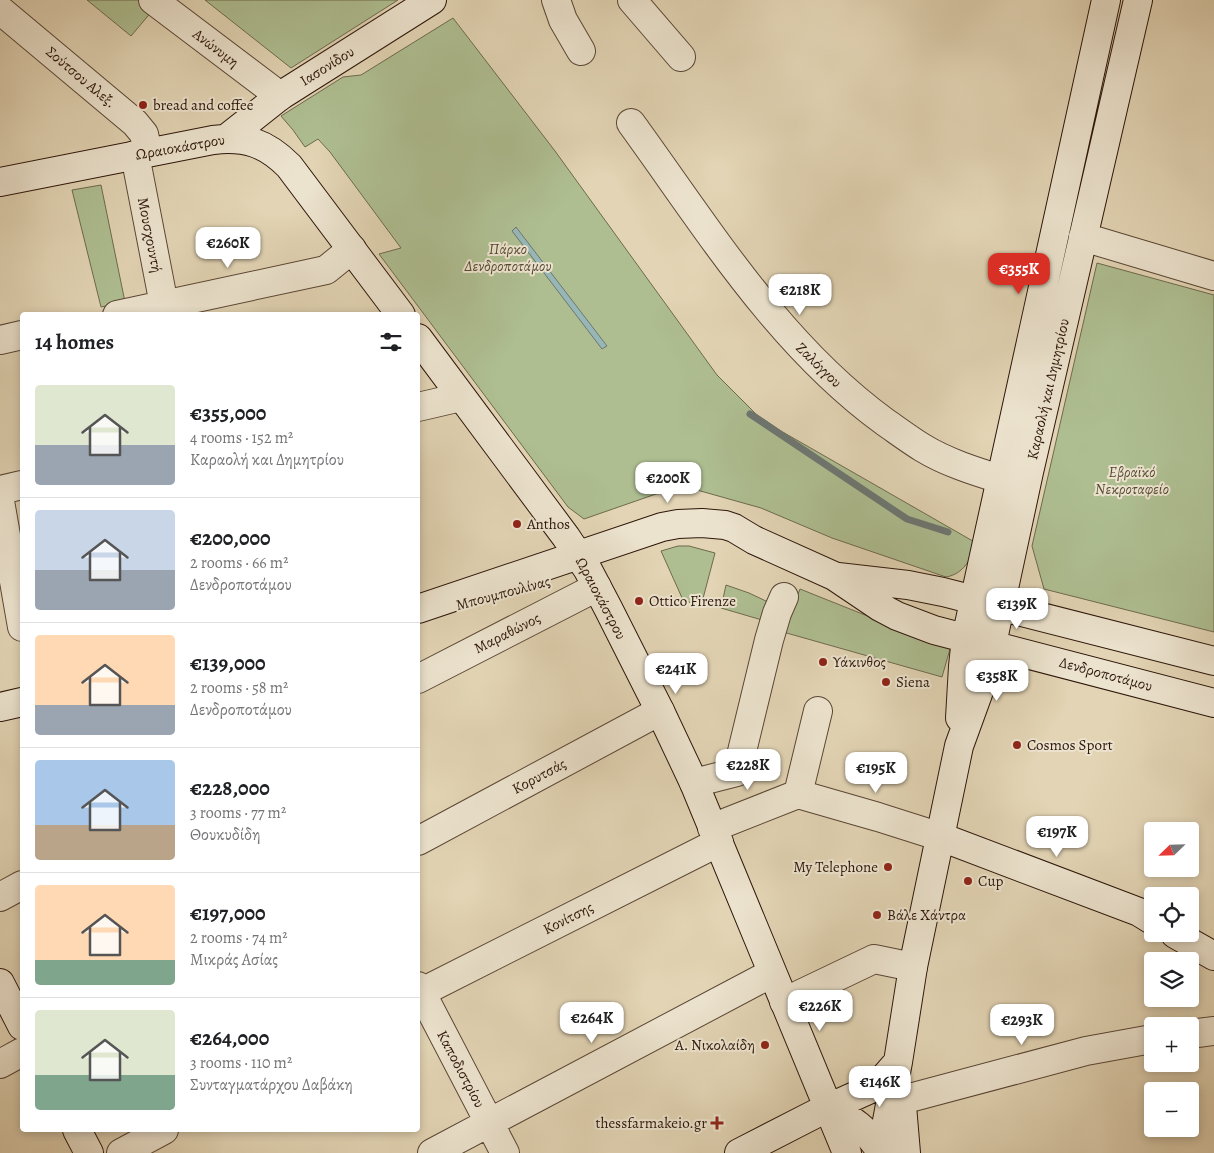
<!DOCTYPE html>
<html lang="en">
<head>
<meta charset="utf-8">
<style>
  :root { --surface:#fff; --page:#f2f2f2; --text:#202124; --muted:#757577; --line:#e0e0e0; --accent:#d93025 }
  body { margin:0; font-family:Alegreya,serif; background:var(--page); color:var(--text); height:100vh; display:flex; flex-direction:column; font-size:19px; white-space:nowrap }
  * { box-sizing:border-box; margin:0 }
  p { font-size:16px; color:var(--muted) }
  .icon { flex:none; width:28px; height:28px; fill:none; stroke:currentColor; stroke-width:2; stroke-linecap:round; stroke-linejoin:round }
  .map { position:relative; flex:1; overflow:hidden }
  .details { position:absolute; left:20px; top:312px; width:400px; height:820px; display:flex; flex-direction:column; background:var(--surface); border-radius:5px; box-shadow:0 2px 8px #0003 }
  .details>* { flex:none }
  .needle { width:32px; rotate:247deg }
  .fabs { position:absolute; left:1144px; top:822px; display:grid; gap:10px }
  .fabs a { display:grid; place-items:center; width:55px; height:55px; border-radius:5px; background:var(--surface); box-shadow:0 2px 8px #0003; font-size:25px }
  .price { position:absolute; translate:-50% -42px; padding:0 11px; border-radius:10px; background:#fff; color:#222; font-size:16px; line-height:32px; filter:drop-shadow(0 1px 2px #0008) }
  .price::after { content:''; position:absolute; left:50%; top:30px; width:15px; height:11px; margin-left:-8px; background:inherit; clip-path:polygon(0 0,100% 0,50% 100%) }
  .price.on { background:var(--accent); color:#fff }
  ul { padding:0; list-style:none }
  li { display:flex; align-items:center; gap:15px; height:125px; padding:0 15px }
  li+li { border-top:1px solid var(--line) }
  li span { display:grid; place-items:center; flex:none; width:140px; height:100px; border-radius:5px; color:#555 }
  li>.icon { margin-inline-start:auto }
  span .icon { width:60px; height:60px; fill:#fffc; stroke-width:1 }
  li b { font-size:21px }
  h2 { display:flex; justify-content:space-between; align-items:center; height:60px; padding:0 15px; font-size:21px }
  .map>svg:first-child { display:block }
  .green { fill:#aebe91; stroke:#6e6a4e }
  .water { fill:#97b7b6; stroke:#6d7772 }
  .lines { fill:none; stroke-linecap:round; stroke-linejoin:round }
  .stream { stroke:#6d7772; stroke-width:7 }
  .street-casing { stroke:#5a4635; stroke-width:30 }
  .secondary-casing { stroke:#2d160b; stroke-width:30 }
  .street { stroke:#ece3ce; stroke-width:28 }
  .secondary { stroke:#ece3ce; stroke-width:28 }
  .poi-dot { fill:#8f2418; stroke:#ece3ce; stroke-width:2 }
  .labels { text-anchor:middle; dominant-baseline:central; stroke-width:4; stroke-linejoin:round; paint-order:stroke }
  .street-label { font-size:15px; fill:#2d160b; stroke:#ece3ce }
  .poi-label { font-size:15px; fill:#2d160b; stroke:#ece3ce; text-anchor:start }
  .park-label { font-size:15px; font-style:italic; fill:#544833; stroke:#ece3ce }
</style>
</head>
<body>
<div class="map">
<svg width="1214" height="1153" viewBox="0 0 1214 1153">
  <rect width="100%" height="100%" fill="#e2d4b4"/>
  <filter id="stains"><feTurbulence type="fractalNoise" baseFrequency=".004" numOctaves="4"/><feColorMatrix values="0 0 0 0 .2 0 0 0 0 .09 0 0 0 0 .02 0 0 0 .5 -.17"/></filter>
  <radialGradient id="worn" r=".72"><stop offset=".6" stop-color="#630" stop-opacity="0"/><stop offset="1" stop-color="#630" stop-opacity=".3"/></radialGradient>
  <path class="green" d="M87,0H140L153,10L131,36Z
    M205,0H398L291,68Z
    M453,18L555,151L717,375L756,414L781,431L978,544C970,559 964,574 946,577L832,538L761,508L697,490L656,494L584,519L568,507L379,254L401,248L330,152L318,139L305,147L293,130L281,116L343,77L361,75Z
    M101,185L125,302L101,307L72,190Z
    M1097,263L1214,295V632L1044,589L1032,546Z
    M678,546H689L715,553L701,606L683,600L661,551Z
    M726,585L749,593L768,602L762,620L721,608Z
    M800,589L950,649L942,677L783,632Z"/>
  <path class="water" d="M516,227L607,346L602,349L512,231Z"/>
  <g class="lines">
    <path class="stream" d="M750,414L907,519L948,532"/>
    <defs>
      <path id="street" d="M153,0L280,96
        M556,0L563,20L581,51
        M632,0L681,57
        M0,10L135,123L144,134L148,152
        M631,123C708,229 778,344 885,422C898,431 910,440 923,448C946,462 974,471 1000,479
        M135,155L166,315
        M1083,237L1214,276
        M117,315L326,270L352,249
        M0,340L22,335
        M418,407L461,397
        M0,490L22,485
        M0,501L22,627
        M418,679L597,587
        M694,783L737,772L769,640L777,613L784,597
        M798,794L818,711
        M712,828L798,794L878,817L941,837
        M418,841L660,711
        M0,897L22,885
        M418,986L505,1153
        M418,994L719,842
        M784,1002L874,959L913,967
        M1190,1034L1214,1031
        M0,1064L22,1052
        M902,1100L1086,1051L1152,1039
        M121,1153L164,1130
        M432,1153L772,973"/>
      <path id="secondary" d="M227,138L280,96L432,0
        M0,182L213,140C245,136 266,143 289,166L401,315
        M418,338L566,537L588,570L608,608L660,711L694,783L847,1153
        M838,577L908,585L943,592L1214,661
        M418,609L662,527L678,524L702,523L725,525L734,528L754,540L834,576L880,607L897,616L934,630L1214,703
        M0,707L22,702
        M960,718L963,666L966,638L1106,0
        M941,837L1139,912L1152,920
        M1175,934L1214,956
        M0,983L22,1026
        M901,1094L906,1153
        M829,1107C851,1119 869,1130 881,1153
        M77,1130L89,1153
        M739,1153L815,1114L877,1086L898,1062
        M881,1153L898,1062L913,967L959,746L983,680L992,644L1029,472L1138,0"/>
    </defs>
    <use href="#street" class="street-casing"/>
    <use href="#secondary" class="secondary-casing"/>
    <use href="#street" class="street"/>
    <use href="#secondary" class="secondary"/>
  </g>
  <g class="poi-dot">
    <circle cx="143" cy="105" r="5"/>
    <circle cx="517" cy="524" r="5"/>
    <circle cx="639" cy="601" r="5"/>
    <circle cx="823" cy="662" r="5"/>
    <circle cx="886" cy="682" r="5"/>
    <circle cx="1017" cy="745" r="5"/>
    <circle cx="888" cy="867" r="5"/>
    <circle cx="968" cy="881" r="5"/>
    <circle cx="877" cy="915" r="5"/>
    <circle cx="765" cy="1045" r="5"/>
    <path d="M714.5 1115.5h5v5h5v5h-5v5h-5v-5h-5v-5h5z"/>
  </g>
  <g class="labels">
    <g class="street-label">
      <text transform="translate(216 48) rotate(37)">Ανώνυμη</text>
      <text transform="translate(327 66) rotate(-32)">Ιασονίδου</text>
      <text transform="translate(81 77) rotate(40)">Σούτσου Αλεξ.</text>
      <text transform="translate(180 147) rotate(-10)">Ωραιοκάστρου</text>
      <text transform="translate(150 235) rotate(79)">Μουσχουντή</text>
      <text transform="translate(819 365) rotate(44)">Ζαλόγγου</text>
      <text transform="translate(1048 389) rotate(-77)">Καραολή και Δημητρίου</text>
      <text transform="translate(503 593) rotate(-15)">Μπουμπουλίνας</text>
      <text transform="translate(601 598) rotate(62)">Ωραιοκάστρου</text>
      <text transform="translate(507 633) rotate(-27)">Μαραθώνος</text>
      <text transform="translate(1106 674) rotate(15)">Δενδροποτάμου</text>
      <text transform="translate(539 776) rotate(-28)">Κορυτσάς</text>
      <text transform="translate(568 918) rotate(-27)">Κονίτσης</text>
      <text transform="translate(461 1069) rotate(62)">Καποδιστρίου</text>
    </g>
    <g class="poi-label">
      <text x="153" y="105">bread and coffee</text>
      <text x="527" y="524">Anthos</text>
      <text x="649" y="601">Ottico Firenze</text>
      <text x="833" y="662">Υάκινθος</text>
      <text x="896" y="682">Siena</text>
      <text x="1027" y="745">Cosmos Sport</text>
      <text x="878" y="867" text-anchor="end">My Telephone</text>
      <text x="978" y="881">Cup</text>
      <text x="887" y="915">Βάλε Χάντρα</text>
      <text x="755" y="1045" text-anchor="end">Α. Νικολαίδη</text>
      <text x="707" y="1123" text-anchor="end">thessfarmakeio.gr</text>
    </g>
    <g class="park-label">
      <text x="508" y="249">Πάρκο<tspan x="508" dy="17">Δενδροποτάμου</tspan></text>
      <text x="1132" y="472">Εβραϊκό<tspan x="1132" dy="17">Νεκροταφείο</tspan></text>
    </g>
  </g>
  <rect width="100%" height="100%" filter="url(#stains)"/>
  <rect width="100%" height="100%" fill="url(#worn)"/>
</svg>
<div class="fabs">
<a><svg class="needle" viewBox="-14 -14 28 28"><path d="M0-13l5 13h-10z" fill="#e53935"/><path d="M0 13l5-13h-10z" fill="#757577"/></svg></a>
<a><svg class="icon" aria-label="locate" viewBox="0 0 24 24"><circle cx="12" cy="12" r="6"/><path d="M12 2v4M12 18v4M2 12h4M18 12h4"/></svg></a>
<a><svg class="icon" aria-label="layers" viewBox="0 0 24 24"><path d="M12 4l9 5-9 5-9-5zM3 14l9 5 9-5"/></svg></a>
<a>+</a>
<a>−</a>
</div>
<b class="price" style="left:228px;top:269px">€260K</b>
<b class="price on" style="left:1019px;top:295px">€355K</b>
<b class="price" style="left:800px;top:316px">€218K</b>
<b class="price" style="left:668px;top:504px">€200K</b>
<b class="price" style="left:1017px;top:630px">€139K</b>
<b class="price" style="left:676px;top:695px">€241K</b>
<b class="price" style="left:997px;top:702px">€358K</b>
<b class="price" style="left:748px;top:791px">€228K</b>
<b class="price" style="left:876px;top:794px">€195K</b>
<b class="price" style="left:1057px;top:858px">€197K</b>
<b class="price" style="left:820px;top:1032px">€226K</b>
<b class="price" style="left:592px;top:1044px">€264K</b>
<b class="price" style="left:1022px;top:1046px">€293K</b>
<b class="price" style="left:880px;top:1108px">€146K</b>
<section class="details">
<h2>14 homes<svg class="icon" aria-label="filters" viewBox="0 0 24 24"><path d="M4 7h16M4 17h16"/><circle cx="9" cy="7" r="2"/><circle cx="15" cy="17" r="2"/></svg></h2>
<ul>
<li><span style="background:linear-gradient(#dfe7d0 60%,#9aa5b1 0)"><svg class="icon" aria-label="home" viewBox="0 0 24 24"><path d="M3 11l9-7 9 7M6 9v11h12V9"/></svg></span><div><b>€355,000</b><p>4 rooms · 152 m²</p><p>Καραολή και Δημητρίου</p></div></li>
<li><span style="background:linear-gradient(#c9d6e8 60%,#9aa5b1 0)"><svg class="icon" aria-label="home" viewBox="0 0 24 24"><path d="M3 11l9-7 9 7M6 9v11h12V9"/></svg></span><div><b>€200,000</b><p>2 rooms · 66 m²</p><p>Δενδροποτάμου</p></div></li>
<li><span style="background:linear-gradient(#ffd9b3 70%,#9aa5b1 0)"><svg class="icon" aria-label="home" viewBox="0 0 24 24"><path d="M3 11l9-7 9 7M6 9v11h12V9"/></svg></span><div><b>€139,000</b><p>2 rooms · 58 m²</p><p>Δενδροποτάμου</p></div></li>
<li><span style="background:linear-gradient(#a9c7e8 65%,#b9a48a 0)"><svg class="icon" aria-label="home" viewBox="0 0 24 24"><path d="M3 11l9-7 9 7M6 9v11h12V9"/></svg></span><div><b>€228,000</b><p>3 rooms · 77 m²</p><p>Θουκυδίδη</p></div></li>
<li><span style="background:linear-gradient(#ffd9b3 75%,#7fa58c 0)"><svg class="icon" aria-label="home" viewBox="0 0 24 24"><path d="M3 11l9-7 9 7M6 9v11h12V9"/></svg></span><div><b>€197,000</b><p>2 rooms · 74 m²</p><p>Μικράς Ασίας</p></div></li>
<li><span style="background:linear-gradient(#dfe7d0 65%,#7fa58c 0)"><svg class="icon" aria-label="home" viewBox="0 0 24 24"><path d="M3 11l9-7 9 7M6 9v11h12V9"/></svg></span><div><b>€264,000</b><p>3 rooms · 110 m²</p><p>Συνταγματάρχου Δαβάκη</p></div></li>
</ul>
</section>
</div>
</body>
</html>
